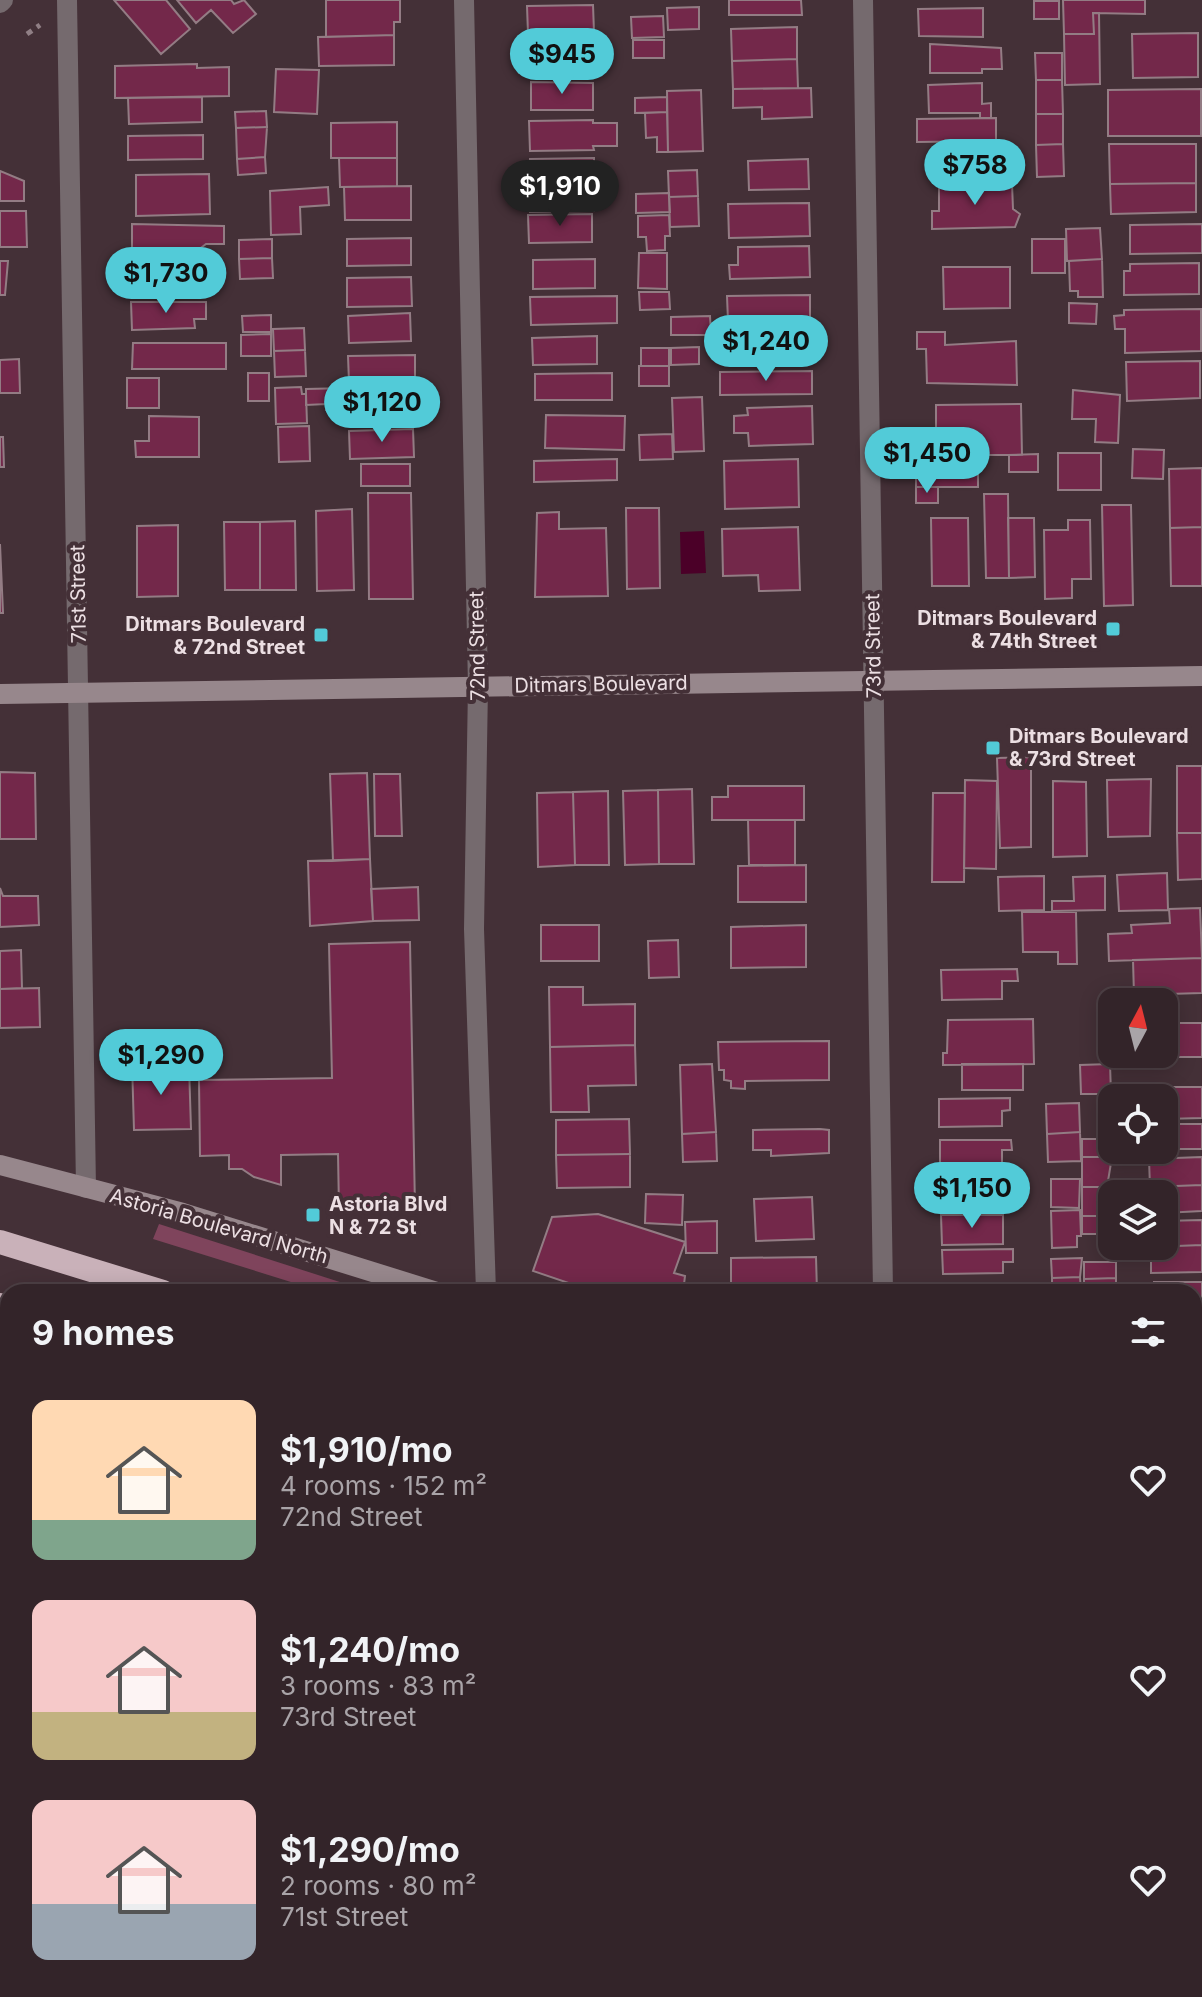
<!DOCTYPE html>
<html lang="en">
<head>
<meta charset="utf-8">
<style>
  :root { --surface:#332429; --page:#3b2c31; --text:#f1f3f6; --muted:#a9a4a8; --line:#4e4146; --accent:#52cbd8 }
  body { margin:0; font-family:Inter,sans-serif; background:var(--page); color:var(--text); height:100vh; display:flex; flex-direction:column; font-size:30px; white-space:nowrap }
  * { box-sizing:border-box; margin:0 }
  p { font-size:26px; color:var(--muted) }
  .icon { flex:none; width:44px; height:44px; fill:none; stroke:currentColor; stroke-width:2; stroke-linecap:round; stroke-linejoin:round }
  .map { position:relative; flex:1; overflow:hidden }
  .side { position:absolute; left:0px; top:1284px; width:1202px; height:714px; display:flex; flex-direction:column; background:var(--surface); border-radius:24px 24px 0 0; box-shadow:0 4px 20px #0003,0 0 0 2px var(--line) }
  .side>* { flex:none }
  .needle { width:52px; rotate:7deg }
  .controls { position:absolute; left:1098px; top:988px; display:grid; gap:16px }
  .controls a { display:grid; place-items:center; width:80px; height:80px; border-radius:16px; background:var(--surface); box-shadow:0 4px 20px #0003,0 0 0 2px var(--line); font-size:40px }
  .price { position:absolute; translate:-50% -68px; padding:0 18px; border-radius:28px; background:var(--accent); color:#111; font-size:26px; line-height:52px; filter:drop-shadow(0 2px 4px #0008) }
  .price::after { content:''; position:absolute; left:50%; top:48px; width:24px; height:18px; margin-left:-12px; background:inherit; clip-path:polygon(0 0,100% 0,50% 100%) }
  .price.current { background:#222; color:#fff }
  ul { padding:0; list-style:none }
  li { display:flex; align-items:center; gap:24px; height:200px; padding:0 32px }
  li span { display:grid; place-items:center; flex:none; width:224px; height:160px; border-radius:16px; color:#555 }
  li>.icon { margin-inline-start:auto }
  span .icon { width:96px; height:96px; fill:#fffc; stroke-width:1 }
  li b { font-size:34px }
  h2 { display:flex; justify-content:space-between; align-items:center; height:96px; padding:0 32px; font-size:34px }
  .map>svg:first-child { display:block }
  .green { fill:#7f445c }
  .water { fill:#4b0028 }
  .building { fill:#73284a; stroke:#937c84; stroke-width:2 }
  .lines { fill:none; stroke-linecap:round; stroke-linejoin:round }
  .path { stroke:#907f85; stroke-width:5; stroke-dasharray:6 6; stroke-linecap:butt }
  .lane { stroke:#756a6e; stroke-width:14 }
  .street { stroke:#756a6e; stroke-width:20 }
  .secondary { stroke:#97878c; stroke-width:20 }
  .highway { stroke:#c9b1b9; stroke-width:24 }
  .poi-dot { fill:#52cbd8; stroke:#443037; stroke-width:3 }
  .labels { text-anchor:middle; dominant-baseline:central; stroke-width:8; stroke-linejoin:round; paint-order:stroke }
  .street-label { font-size:20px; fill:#ecdfe3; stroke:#443037 }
  .poi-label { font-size:20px; font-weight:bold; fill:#ecdfe3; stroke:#443037; text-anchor:end }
</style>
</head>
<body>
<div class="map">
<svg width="1202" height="1997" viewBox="0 0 1202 1997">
  <rect width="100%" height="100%" fill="#443037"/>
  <path class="green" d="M159,1224L371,1292H323L153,1239Z
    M0,1432L8,1435V1990H1194V1862L1202,1865V1997H0Z"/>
  <path class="water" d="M704,531L706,573L681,574L680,532Z"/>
  <path class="building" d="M114,0H166L190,29L161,54Z
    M177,0H231L234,4L244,0L256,14L233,33L211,10L196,23Z
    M326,0H400V22H394V35L326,37Z
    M729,0H801L802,15H729Z
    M1063,0H1145V14L1093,13L1094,34H1064Z
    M1034,1H1059V19H1034Z
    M593,5L594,32L528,33L527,6Z
    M699,7V29L668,30L667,8Z
    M983,8V37L919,36L918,9Z
    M1093,13H1099L1100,84L1065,85L1064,34H1094Z
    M663,16L664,37L632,38L631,17Z
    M797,27V59L732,61L731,29Z
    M1198,33V77L1133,78L1132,34Z
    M394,35V65L319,66L318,37Z
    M633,40H664V58H633Z
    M519,44H593V73H519Z
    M930,44L1001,48L1002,69H982V73H930Z
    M1035,53H1062V80H1036Z
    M797,59L798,88L733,89L732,61Z
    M197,64V68L229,67V96L115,98V66Z
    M276,69L319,70L317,114L274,112Z
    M1036,80H1062L1063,114H1036Z
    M531,82L593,83V110H531Z
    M982,83V104L991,103V118H980V113H929L928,85Z
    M811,88L812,117L762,119V107L733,108V89Z
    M1201,89V136H1108V90Z
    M701,90L703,151L668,152L667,91Z
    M202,97V122L129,124L128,98Z
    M667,97V112L635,113V98Z
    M266,111L267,127L236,128L235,112Z
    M667,112L668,152H657V137L646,138L645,113Z
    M1036,114H1063V144L1036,145Z
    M996,118V141L917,142V119Z
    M593,120V123H617V146H593L594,150L530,151L529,121Z
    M397,122V158H331V123Z
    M267,127L265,157L237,159L236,128Z
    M203,135V159L128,160V136Z
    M1063,144L1064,176L1037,177L1036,145Z
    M1109,144H1196V183L1110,184Z
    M1020,152L1021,175L931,178L930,155Z
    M265,157L266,173L238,175L237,159Z
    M339,158H397V186L340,187Z
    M594,158V185L530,186V159Z
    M808,159L809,189L749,190L748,161Z
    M697,170L698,196L669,197L668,171Z
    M0,171L24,181V201H0Z
    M209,174L210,214L136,216V175Z
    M1196,183V212L1111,214L1110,184Z
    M1012,184L1013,209L1020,214L1015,227L932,229V211H939V185Z
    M594,185V211L530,212V186Z
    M411,186V220H345L344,187Z
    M328,187L329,205L300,207L301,234L271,235L270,191Z
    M669,193L670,212L636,213V194Z
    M698,196L699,226L670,227L669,197Z
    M809,203L810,236L729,238L728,204Z
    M0,211H26L27,247H0Z
    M592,214V242L529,243L528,215Z
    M669,215L670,236H665V250L647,251L646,237H638V216Z
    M132,224L224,226V244H206L194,253H132Z
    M1202,224V253L1130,254V225Z
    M1100,228L1102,259L1067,261L1066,229Z
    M411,238V265L347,266V239Z
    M272,239V258L239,259V240Z
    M1032,239H1065V273H1032Z
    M809,246L810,277L730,279L729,265H738V247Z
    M639,253H667V289L638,288Z
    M272,258L273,278L240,279L239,259Z
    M595,259V288L533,289V260Z
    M1102,259L1103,297H1078V291H1070L1069,261Z
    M0,261H8L5,295H0Z
    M1199,263V294L1124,295V271H1130V264Z
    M194,265L195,292L131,294L130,266Z
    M943,267H1010V308L944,309Z
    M411,277L412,306L347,307V278Z
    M639,292H669L670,309L640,310Z
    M810,295V321H728L727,296Z
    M617,296V323L531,325L530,297Z
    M131,302H206V319H194L195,328L132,330Z
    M1069,303L1097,304L1096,324L1069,323Z
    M1201,309V351L1125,353V329H1115L1114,316L1124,315V310Z
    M410,313L411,341L349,343L348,316Z
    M271,315V332H243L242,316Z
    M710,316L711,335H671V317Z
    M304,328L305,350L274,351L273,329Z
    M917,332H945V345L1016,341L1017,385L927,383L926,349H917Z
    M271,334V356H241V335Z
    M810,334L811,359L725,361L724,337Z
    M597,336V364L533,365L532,338Z
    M133,343H226V369H132Z
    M699,347V364L671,365V348Z
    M641,348H669V366H641Z
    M305,350L306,376L275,377L274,351Z
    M415,355V381L349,382L348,356Z
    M19,359L20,393H0V360Z
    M1200,361V398L1127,401L1126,362Z
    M639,366H669V386H639Z
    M812,371V394L720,395V372Z
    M248,373H269V401H248Z
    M612,373V400H535V374Z
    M127,378H159V408H127Z
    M301,387L302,394H306L307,423L276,424L275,388Z
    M349,388V391L411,390L412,417L350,419L349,409L326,410V404L306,405V389Z
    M1073,390L1120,395L1118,443L1095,442L1096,419H1072Z
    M702,397L704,451L674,452L672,398Z
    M1021,404L1022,455H929V438L936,437V405Z
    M812,406L813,444L749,446L748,433H734V416L748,415L747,408Z
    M546,415L625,416L624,450L545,448Z
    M149,416L199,417V457H136L135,441H149Z
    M309,426L310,461L279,462L278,427Z
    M413,429L414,457L350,459L349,431Z
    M672,434L673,459L640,460L639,435Z
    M0,437H3L4,467H0Z
    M1133,449L1164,450L1163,479L1132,478Z
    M1058,453H1101V490H1058Z
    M1038,454V472H1009V455Z
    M916,455H978V487H916Z
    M617,459V480L534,482V461Z
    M798,459L799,507L725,509L724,461Z
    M361,464H410V486H361Z
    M1202,468V527L1170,528L1169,469Z
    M916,487H938V503H916Z
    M368,493H411L413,599H369Z
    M984,494H1008L1009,578H986Z
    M1102,505H1131L1133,605L1104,606Z
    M626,508H659L660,588L627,589Z
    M352,509L354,590L317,591L316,511Z
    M559,512V529L606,528L608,596L535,597L537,513Z
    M931,518H968L969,586H932Z
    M1008,518H1034L1035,577L1009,578Z
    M1068,520H1090L1091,579H1072V598L1045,599L1044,530H1068Z
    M295,521L296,590H260V522Z
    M224,522H260V590H225Z
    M178,525V596L137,597V526Z
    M798,527L800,590L759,591L758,575L723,576L722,529Z
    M1202,527V586H1171L1170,528Z
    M0,544L3,613H0Z
    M1031,757V847L1000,848L997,758Z
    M1177,766H1202V833H1177Z
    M0,772L35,773L36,839H0Z
    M367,773L370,859L333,861L330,774Z
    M374,774H400L402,836H375Z
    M1151,779L1150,836L1108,837L1107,780Z
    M965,780L997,781L996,869L964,868Z
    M1053,781L1086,782L1087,856L1053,857Z
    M728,786H804V820H712V797H728Z
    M692,789L694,864H659L658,790Z
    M658,790L659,864L625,865L623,791Z
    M608,791L609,865H575L573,792Z
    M573,792L575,865L538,867L537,793Z
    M933,793H965L964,882H932Z
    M748,820H795V865H749Z
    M1177,833H1202V879L1178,880Z
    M370,859L373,921L310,926L308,861Z
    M806,865V902H738V866Z
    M1167,873L1168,910L1119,911L1117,875Z
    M1044,876V910L999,911L998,877Z
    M1105,876V910L1052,911V901H1074L1073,877Z
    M418,887L419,920L373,921L371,889Z
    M0,888L3,896H38L39,925L0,927Z
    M1200,908L1202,958L1109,961L1108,934L1132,933L1131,925L1170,923L1169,909Z
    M1022,912H1076L1077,964H1058V952H1023Z
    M541,925H599V961H541Z
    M806,925V967L731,968V927Z
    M678,940L679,977L649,978L648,941Z
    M410,942L415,1208L339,1209L338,1154L281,1155V1185L254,1177L242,1169H229V1155L200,1156L199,1080L332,1078L329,944Z
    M21,950L22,988L0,989V951Z
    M1202,958V993L1134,995L1133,960Z
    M1017,969L1018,981H1002V999L942,1000L941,970Z
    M549,987H583V1005L635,1004V1045L550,1047Z
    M39,988L40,1027L0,1028V989Z
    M1033,1019L1034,1064L943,1065V1053H947L948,1020Z
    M1164,1023H1202V1057H1133V1054H1164Z
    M829,1041V1080L745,1081V1089L731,1088V1081L724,1080V1070H719L718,1042Z
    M635,1045L636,1085L588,1086L589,1112H551L550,1047Z
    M132,1063L189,1066L191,1129L134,1130Z
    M712,1064L716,1132L682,1134L680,1065Z
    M962,1064H1023V1090H962Z
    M1110,1064L1111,1094H1081L1080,1065Z
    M1155,1087H1202V1118L1164,1119V1098H1155Z
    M1010,1098V1110L1002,1111V1126L939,1127V1099Z
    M1079,1103L1080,1132L1047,1134L1046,1104Z
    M629,1119L630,1154L556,1155V1120Z
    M1164,1124H1202V1149H1164Z
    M820,1129L829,1130V1153L771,1156V1150H753V1130Z
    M716,1132L717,1161L683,1162L682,1134Z
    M1080,1132L1081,1161L1048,1162L1047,1134Z
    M1082,1139H1112V1157H1082Z
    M940,1140H1011L1012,1150H1002V1167H940Z
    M630,1154V1187L557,1188L556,1155Z
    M1082,1157H1112L1107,1187H1082Z
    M1202,1157V1185L1150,1187L1149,1159Z
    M1018,1176V1188H1003L1004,1203L941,1205V1178Z
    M1051,1179H1080L1079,1208L1051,1207Z
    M1202,1185V1211L1164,1213V1194H1150V1187Z
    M1082,1187H1110V1216H1082Z
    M646,1194L683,1195L682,1225L645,1223Z
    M812,1197L814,1239L756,1241L754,1199Z
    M1080,1210L1081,1236H1077V1247L1052,1248L1051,1211Z
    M598,1214L685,1242L674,1273L685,1276L683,1292H595L533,1271L552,1217Z
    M941,1215H1003V1244L942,1245Z
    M1082,1216H1110V1234H1082Z
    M1202,1220V1245L1151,1247L1164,1246V1221Z
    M717,1221V1253H686L685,1222Z
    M1202,1245V1272L1151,1273V1247Z
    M1013,1249V1262H1003V1273L943,1274L942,1250Z
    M816,1257L817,1292H731V1258Z
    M1082,1258L1080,1277L1052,1278L1051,1259Z
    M1084,1262H1116V1278L1084,1279Z
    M1080,1277L1081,1292H1052V1278Z
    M1116,1278V1292H1084V1279Z
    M1154,1282H1202V1310H1194V1292H1154Z
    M1194,1310H1202V1344H1194Z
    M1194,1373H1202V1402L1194,1403Z
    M1194,1411H1202V1440L1194,1441Z
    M1202,1440V1472H1194V1441Z
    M1194,1472H1202V1490H1194Z
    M259,1990H341L343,1992L340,1997H254Z
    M345,1990H365L374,1997H340Z"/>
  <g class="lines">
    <path class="path" d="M27,34L40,25"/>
    <path class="lane" d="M0,1541L8,1549
      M0,1778H8
      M899,1990L918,1997
      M185,1997L190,1990"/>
    <path class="street" d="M67,0L86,1188
      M464,0L478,686L474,929L486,1292
      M863,0L883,1292
      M0,3L3,0"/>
    <path class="secondary" d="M0,694L1202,676
      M0,1165L183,1213L437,1292
      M0,1403L8,1405
      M1194,1541L1202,1543
      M1194,1828L1202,1831"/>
    <path class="highway" d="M0,1242L163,1292
      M0,1305L8,1308
      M1194,1587L1202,1589
      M1194,1630L1202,1633
      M1194,1700L1202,1702
      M1194,1773L1202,1776"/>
  </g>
  <g class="poi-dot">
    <rect x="1105" y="621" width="16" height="16" rx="4"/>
    <rect x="313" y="627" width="16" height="16" rx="4"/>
    <rect x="985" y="740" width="16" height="16" rx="4"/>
    <rect x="305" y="1207" width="16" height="16" rx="4"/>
  </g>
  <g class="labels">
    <g class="street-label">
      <text transform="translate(78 594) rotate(-91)">71st Street</text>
      <text transform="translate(477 646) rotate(-91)">72nd Street</text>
      <text transform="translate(873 646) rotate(-91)">73rd Street</text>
      <text transform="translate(601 684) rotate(-1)">Ditmars Boulevard</text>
      <text transform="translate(219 1226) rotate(16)">Astoria Boulevard North</text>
    </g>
    <g class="poi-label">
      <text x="1097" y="618">Ditmars Boulevard<tspan x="1097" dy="23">&amp; 74th Street</tspan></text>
      <text x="305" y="624">Ditmars Boulevard<tspan x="305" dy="23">&amp; 72nd Street</tspan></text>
      <text x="1009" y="736" text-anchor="start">Ditmars Boulevard<tspan x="1009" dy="23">&amp; 73rd Street</tspan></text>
      <text x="329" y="1204" text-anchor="start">Astoria Blvd<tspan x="329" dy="23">N &amp; 72 St</tspan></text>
    </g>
  </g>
</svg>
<div class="controls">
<a><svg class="needle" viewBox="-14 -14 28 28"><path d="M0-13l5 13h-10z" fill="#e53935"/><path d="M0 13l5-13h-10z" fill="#a9a4a8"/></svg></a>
<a><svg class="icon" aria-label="locate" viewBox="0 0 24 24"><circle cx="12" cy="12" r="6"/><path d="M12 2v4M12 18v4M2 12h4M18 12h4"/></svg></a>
<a><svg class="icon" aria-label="layers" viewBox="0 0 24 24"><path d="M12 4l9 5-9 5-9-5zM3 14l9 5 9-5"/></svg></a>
</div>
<b class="price" style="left:562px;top:96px">$945</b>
<b class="price" style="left:975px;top:207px">$758</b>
<b class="price current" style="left:560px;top:228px">$1,910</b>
<b class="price" style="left:166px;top:315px">$1,730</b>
<b class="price" style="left:766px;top:383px">$1,240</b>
<b class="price" style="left:382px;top:444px">$1,120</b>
<b class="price" style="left:927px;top:495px">$1,450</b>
<b class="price" style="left:161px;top:1097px">$1,290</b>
<b class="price" style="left:972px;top:1230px">$1,150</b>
<section class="side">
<h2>9 homes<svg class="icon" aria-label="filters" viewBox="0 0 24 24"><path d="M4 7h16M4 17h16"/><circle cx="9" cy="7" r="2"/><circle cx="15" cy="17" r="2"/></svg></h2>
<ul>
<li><span style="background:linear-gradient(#ffd9b3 75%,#7fa58c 0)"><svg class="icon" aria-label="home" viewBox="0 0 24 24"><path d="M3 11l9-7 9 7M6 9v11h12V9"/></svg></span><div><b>$1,910/mo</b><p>4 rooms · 152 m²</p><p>72nd Street</p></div><svg class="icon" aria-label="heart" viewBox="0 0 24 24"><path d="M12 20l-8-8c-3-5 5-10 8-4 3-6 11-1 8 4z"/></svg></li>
<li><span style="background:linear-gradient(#f6c9c9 70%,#c2b280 0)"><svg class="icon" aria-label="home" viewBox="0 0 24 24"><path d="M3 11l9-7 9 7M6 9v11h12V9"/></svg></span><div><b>$1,240/mo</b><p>3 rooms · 83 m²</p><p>73rd Street</p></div><svg class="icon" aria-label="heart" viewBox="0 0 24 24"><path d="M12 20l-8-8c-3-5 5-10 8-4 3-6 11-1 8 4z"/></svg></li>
<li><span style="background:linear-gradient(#f6c9c9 65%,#9aa5b1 0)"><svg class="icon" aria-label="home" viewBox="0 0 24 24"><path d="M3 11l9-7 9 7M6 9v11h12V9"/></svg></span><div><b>$1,290/mo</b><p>2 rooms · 80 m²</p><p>71st Street</p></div><svg class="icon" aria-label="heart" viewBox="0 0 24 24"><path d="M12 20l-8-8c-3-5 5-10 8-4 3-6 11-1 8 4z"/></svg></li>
</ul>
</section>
</div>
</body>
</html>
